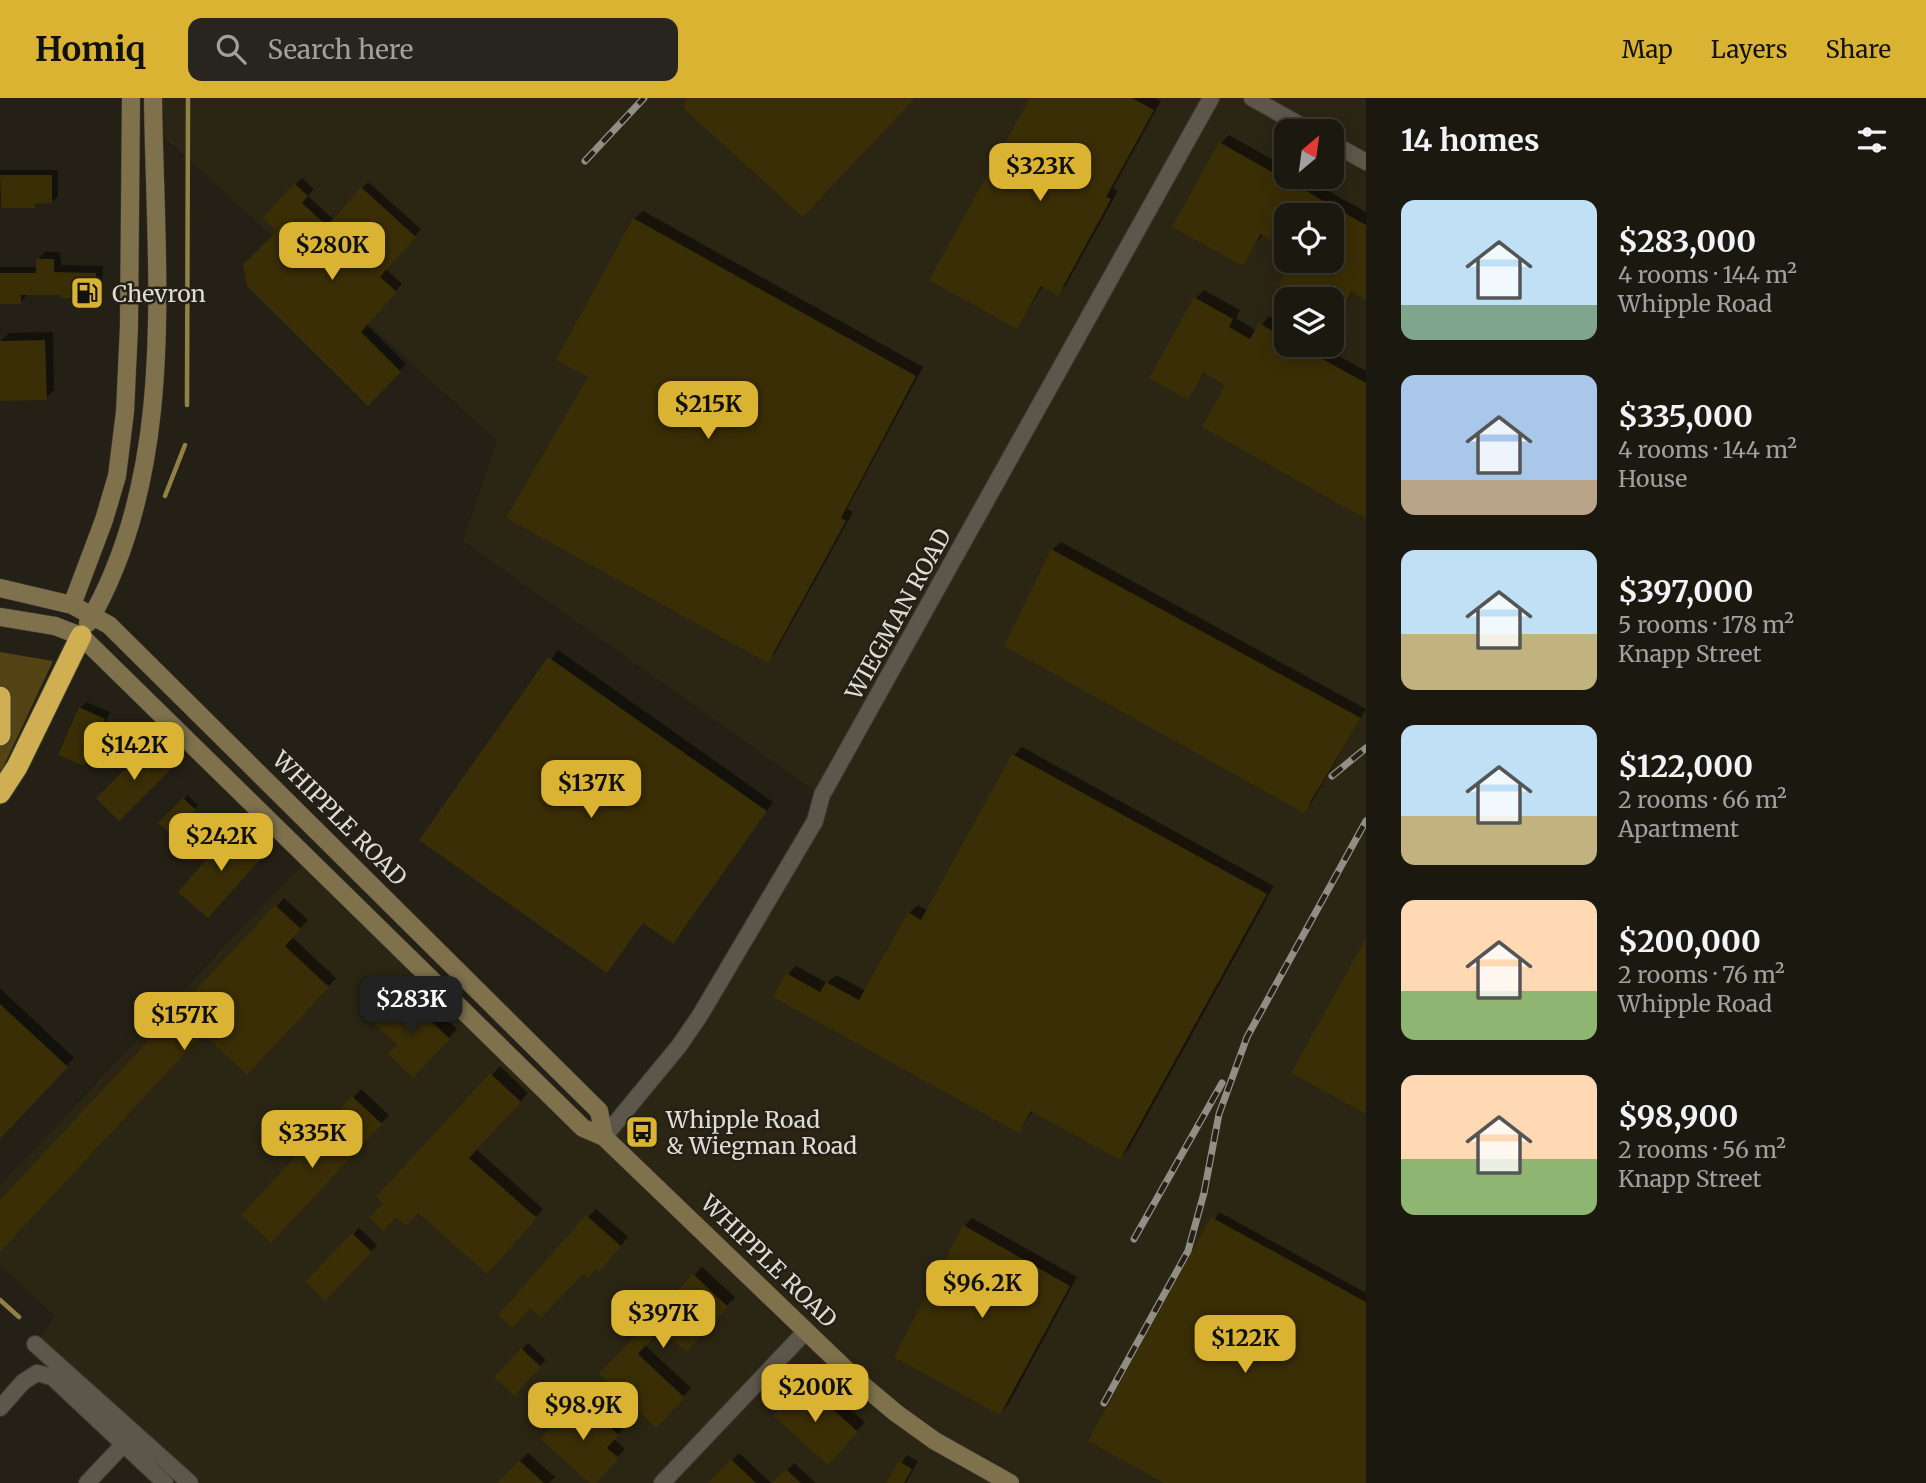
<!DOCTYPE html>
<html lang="en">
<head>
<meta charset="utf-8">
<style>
  :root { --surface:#1b1810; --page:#28251e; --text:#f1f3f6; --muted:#a0a09f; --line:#393730; --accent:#dab333 }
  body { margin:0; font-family:Merriweather,serif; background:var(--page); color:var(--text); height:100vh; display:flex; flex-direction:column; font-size:26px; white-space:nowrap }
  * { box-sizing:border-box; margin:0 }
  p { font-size:23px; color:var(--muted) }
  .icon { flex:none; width:38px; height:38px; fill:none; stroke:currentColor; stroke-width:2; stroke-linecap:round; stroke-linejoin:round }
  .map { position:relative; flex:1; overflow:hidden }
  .drawer { display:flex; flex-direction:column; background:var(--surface); width:560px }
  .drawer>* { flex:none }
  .needle { width:46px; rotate:29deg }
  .buttons { position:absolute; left:1274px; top:21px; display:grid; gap:14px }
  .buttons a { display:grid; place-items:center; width:70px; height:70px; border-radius:14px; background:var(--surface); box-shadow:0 4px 18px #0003,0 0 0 2px var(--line); font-size:35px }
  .price { position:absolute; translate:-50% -60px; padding:0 16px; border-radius:14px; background:var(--accent); color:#111; font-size:23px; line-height:46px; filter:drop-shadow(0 2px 4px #0008) }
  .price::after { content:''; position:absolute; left:50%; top:42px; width:21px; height:16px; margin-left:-10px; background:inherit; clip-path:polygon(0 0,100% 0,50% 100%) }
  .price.selected { background:#222; color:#fff }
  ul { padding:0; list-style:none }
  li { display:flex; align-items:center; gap:21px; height:175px; padding:0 35px }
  li span { display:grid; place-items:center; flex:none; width:196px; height:140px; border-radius:14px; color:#555 }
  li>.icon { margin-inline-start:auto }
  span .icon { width:84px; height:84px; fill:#fffc; stroke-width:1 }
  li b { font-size:30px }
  h2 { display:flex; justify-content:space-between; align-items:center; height:84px; padding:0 35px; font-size:30px }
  header { display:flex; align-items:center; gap:42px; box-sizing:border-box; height:98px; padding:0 35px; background:var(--accent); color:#111 }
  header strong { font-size:33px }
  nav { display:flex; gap:38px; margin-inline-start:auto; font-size:24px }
  .search { width:490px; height:63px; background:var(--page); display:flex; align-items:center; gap:18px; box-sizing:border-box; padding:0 24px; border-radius:14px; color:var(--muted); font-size:26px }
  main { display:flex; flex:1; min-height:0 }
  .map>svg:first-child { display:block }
  .built { fill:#2b2513; fill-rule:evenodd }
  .green { fill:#544415 }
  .shadow { fill:#0007 }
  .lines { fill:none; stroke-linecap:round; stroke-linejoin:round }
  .stream { stroke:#928147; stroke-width:4.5 }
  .building { fill:#3a2e06 }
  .minor-casing { stroke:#3f3c35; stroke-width:18 }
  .secondary-casing { stroke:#3f3c35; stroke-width:19 }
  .motorway-casing { stroke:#3f3c35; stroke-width:23 }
  .minor { stroke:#5c574a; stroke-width:16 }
  .secondary { stroke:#7e714c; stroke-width:18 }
  .motorway { stroke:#cfaf52; stroke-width:21 }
  .rail-casing { stroke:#918e85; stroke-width:7 }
  .rail { stroke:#242015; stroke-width:4.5; stroke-dasharray:13; stroke-linecap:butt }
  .labels { text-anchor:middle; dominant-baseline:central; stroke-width:5; stroke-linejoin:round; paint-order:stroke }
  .poi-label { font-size:23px; fill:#dfdcd5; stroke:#242015; text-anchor:start }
  .street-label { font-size:23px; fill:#dfdcd5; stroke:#242015 }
</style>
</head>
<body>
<header>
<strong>Homiq</strong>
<div class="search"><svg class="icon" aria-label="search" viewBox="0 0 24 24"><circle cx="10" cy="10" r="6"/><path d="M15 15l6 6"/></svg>Search here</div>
<nav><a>Map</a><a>Layers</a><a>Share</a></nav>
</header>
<main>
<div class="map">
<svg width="1366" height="1385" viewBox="0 0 1366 1385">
  <rect width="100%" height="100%" fill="#242015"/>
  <path class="built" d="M153,0H1366V1385H190L35,1246L55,1218L0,1167V1088L306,762L604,1039L679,948L822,698L463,443L497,343L153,29ZM1286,33H1332V79H1286ZM1286,117H1332V163H1286ZM1286,201H1332V247H1286Z"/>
  <path class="green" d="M0,554L53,563L0,676Z"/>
  <path class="shadow" d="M1032,0H1155L1161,3L1113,90L1118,93L1066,187L1057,196L1043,188L1017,229Z
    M1229,37L1286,69V79H1303L1366,114V200L1354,193L1336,219L1332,216V201H1305L1280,188L1294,163H1332V117H1286V148L1263,136L1242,166L1221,45Z
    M0,72H58V98L52,104H39L34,109L0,105Z
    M302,80L314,91L308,98L334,122L368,84L421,131L386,171L402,186L366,226L406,266L368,305L280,133L295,87Z
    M643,113L923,269L847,411L853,414L775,555L767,563L590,278L634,121Z
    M45,154H60L61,167L103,168L102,192L95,199L63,195L27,197L20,204H0V169H38V162Z
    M1204,192L1240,212L1236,220L1257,233L1269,218L1286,228V247H1319L1366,273V419L1204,328L1227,287L1206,274L1188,300L1196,200Z
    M53,234L54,292L46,300L0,301V244L9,235Z
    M1061,444L1366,611L1312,704L1304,712L1052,452Z
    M558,552L773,704L680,836L672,844L644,824L607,873L421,741Z
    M86,604L110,614L89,660L83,666L60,656L80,610Z
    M152,646L173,667L119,720L98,700Z
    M1022,649L1274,788L1128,1052L1120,1060L1034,1012L1019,1033L788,876L796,868L827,885L836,877L866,893L909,815L918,807L928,813L1014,657Z
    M188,697L198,707L171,735L161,725Z
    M244,723L271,747L216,810L236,731Z
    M284,800L308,822L292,839L336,880L247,975L203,934L0,1141V1105Z
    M412,889L457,931L413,978L399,947L377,926Z
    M0,890L74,960L0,1039Z
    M500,968L528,995L476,1051L543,1111L495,1165L418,1112L386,1105L378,1099Z
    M361,991L389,1017L279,1135L243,1117Z
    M596,1111L628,1139L607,1164L583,1174L588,1119Z
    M1219,1114L1366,1195V1385H1168L1090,1342Z
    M972,1120L1077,1179L1008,1307L1000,1315L964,1128Z
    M359,1130L377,1147L325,1201L307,1184Z
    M702,1169L735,1199L694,1244L662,1229L645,1247L691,1290L656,1327L602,1276Z
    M528,1245L546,1262L514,1295L496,1278Z
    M813,1278L865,1324L836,1356L805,1286Z
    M586,1293L625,1328L614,1341L625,1351L594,1385L542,1340Z
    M528,1355L555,1379L549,1385H499Z
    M739,1355L771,1385H711Z
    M907,1357L918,1363L906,1385H888Z
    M794,1365L816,1385H775Z"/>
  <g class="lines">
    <path class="stream" d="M187,307L188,0
      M165,398L185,347
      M0,1202L19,1219"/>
  </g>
  <path class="building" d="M687,0H915L803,119L683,10Z
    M1030,0H1132L1154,12L1106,99L1111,101L1058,198L1041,188L1017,231L929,182Z
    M1219,44L1366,127V202L1352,194L1332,229V201H1301L1278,188L1292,163H1332V117H1286V150L1261,136L1243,168L1172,129Z
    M0,77H52V105L35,106V110H1Z
    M294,85L308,98L302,105L327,128L361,89L416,139L380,179L397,194L361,234L401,274L368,308L247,188L243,167L277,133L263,120Z
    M633,120L916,278L841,420L846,423L768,565L506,420L588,279L556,262Z
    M36,161H54V174L96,175V201L61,200V197H21V206H0V175H36Z
    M1194,199L1233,221L1229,229L1250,241L1259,225L1286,241V247H1297L1366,285V421L1202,329L1225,287L1204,275L1188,302L1149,280Z
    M45,242L47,302L0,303V243Z
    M1051,451L1361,620L1304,715L1004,548Z
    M548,559L767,713L673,846L643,825L607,875L419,742Z
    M79,609L105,621L84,668L58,657Z
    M150,646L173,669L119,723L96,700Z
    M1012,656L1267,796L1120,1062L1031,1013L1019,1035L773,899L786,875L820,894L826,884L859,902L908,814L921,822Z
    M183,700L196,712L171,737L158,725Z
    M234,729L265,756L208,820L178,794Z
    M275,807L301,831L285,848L329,889L247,977L203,936L0,1154V1102Z
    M1366,840V1016L1291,975Z
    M402,896L450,941L413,980L388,956L397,947L374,926Z
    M0,906L68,969L0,1041Z
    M490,975L521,1004L469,1060L537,1120L487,1176L418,1115L406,1128L396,1119L383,1133L369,1120L383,1105L376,1099Z
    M352,998L382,1026L271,1145L241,1117Z
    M586,1117L621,1148L599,1174L596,1171L588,1180L583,1176L541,1220L530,1210L513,1230L498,1217Z
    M1211,1119L1366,1204V1385H1164L1088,1343Z
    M963,1127L1070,1188L1000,1317L894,1259Z
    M352,1135L372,1154L325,1203L305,1184Z
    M693,1176L728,1209L686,1254L661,1231L638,1256L685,1300L656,1330L599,1276Z
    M521,1250L541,1269L514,1298L494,1279Z
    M803,1284L858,1334L828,1367L773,1318Z
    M576,1300L619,1337L607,1350L619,1360L597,1385H590L540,1341Z
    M731,1361L756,1385H708Z
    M519,1362L544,1385H497Z
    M899,1363L912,1371L904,1385H886Z
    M786,1371L801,1385H772Z"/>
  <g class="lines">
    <defs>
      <path id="minor" d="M1252,0L1311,33
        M1332,45L1366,64
        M604,1039L679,948L699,919L815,723L822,697L1211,0
        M35,1246L190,1385
        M0,1310L23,1284L37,1275L52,1279L165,1385
        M87,1385L123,1347
        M662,1385L806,1233"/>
      <path id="secondary" d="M0,490L72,507L109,527L599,1013L604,1039
        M72,507L104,422L117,378L125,314L129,228L131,0
        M0,519L55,528L81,538L583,1030L604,1039L859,1284L896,1315L935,1343L1010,1385
        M88,525C179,370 155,173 153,0"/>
      <path id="motorway" d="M0,599V637
        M0,695L17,669L81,538"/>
    </defs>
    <use href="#minor" class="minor-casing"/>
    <use href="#secondary" class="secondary-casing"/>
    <use href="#motorway" class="motorway-casing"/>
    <use href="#minor" class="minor"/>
    <use href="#secondary" class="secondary"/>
    <use href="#motorway" class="motorway"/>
    <defs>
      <path id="rail" d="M585,63L644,0
        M1332,678L1366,650
        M1134,1141L1222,985
        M1104,1305L1188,1153L1204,1095L1219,1016L1247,939L1366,723"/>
    </defs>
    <use href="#rail" class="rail-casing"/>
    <use href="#rail" class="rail"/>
  </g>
  <defs>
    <symbol id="fuel-square" viewBox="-11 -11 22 22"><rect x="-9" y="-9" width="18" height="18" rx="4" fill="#dab333" stroke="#242015"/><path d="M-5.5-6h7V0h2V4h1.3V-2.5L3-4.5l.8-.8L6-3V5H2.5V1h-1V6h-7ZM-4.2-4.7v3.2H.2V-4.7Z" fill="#111"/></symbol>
    <symbol id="bus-square" viewBox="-11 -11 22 22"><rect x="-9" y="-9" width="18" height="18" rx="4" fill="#dab333" stroke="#242015"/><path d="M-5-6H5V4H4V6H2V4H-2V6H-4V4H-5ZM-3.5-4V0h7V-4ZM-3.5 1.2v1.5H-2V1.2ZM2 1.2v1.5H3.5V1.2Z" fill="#111"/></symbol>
  </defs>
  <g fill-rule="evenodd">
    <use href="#fuel-square" x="68" y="176" width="38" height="38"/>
    <use href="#bus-square" x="623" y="1015" width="38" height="38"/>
  </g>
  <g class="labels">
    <g class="poi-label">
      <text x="112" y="195">Chevron</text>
      <text x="666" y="1021">Whipple Road<tspan x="666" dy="26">&amp; Wiegman Road</tspan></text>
    </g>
    <g class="street-label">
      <text transform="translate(898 516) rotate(-61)">WIEGMAN ROAD</text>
      <text transform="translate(340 720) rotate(45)">WHIPPLE ROAD</text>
      <text transform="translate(769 1163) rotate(44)">WHIPPLE ROAD</text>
    </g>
  </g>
</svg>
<div class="buttons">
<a><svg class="needle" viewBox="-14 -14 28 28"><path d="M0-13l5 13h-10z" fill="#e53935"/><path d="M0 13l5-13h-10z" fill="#a0a09f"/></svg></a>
<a><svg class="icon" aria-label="locate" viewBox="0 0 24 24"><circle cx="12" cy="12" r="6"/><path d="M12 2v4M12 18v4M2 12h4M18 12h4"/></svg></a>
<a><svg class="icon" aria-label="layers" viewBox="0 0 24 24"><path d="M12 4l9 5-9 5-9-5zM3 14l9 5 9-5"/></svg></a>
</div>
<b class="price" style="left:1040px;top:105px">$323K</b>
<b class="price" style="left:332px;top:184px">$280K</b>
<b class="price" style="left:708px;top:343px">$215K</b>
<b class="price" style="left:134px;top:684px">$142K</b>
<b class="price" style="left:591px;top:722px">$137K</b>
<b class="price" style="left:221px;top:775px">$242K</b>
<b class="price selected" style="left:411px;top:938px">$283K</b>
<b class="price" style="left:184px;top:954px">$157K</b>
<b class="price" style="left:312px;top:1072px">$335K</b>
<b class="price" style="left:982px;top:1222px">$96.2K</b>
<b class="price" style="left:663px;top:1252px">$397K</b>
<b class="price" style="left:1245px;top:1277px">$122K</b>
<b class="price" style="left:815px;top:1326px">$200K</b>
<b class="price" style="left:583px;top:1344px">$98.9K</b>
</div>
<section class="drawer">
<h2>14 homes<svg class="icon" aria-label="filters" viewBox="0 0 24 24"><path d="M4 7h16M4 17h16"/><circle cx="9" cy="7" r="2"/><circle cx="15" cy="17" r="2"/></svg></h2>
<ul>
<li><span style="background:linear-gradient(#bfe0f5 75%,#7fa58c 0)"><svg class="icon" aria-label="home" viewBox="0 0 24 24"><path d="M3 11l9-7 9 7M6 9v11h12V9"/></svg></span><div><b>$283,000</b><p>4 rooms · 144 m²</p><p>Whipple Road</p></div></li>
<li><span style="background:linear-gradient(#a9c7e8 75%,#b9a48a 0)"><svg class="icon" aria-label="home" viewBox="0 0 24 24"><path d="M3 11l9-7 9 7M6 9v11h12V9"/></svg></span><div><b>$335,000</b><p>4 rooms · 144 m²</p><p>House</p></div></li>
<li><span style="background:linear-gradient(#bfe0f5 60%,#c2b280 0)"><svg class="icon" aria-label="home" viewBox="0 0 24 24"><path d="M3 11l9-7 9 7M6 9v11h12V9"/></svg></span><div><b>$397,000</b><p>5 rooms · 178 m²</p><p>Knapp Street</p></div></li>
<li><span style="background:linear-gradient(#bfe0f5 65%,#c2b280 0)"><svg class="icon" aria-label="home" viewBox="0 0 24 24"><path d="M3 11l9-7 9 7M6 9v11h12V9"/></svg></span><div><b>$122,000</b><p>2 rooms · 66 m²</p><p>Apartment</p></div></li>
<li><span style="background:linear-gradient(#ffd9b3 65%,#8fb573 0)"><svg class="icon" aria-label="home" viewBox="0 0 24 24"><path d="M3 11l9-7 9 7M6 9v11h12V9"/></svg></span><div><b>$200,000</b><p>2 rooms · 76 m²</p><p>Whipple Road</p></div></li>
<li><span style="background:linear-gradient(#ffd9b3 60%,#8fb573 0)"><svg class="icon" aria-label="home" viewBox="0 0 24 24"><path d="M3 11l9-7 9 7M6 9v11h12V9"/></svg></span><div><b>$98,900</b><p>2 rooms · 56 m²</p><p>Knapp Street</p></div></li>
</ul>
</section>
</main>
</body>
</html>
